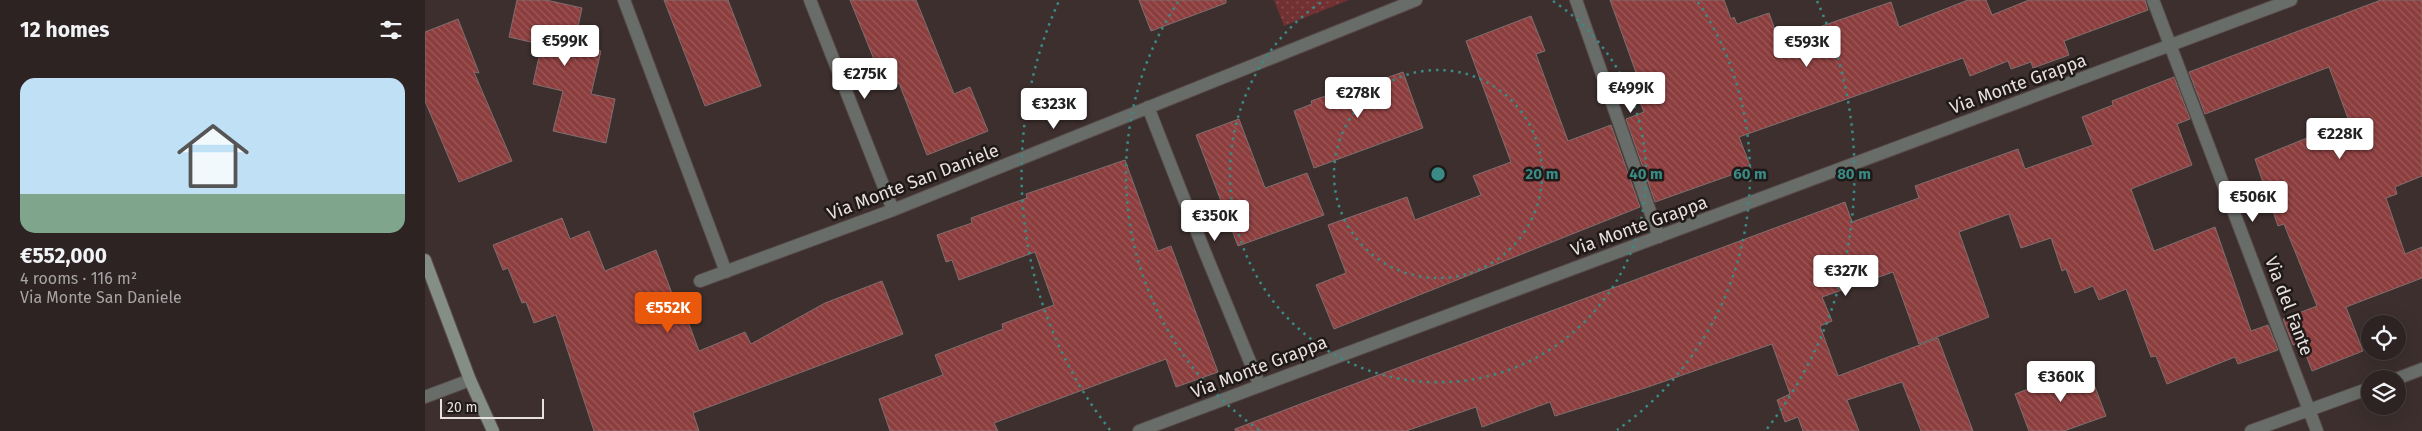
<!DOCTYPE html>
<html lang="en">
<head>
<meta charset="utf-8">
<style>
  :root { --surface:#2d2322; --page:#352b2a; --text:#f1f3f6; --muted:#a7a4a5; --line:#484040; --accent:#ea580c }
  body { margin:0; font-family:"Fira Sans",sans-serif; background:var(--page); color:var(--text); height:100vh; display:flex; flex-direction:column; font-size:19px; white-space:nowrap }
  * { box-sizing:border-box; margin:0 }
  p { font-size:16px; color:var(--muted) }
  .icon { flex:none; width:28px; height:28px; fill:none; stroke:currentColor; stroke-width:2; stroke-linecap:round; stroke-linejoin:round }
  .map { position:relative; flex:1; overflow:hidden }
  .side { display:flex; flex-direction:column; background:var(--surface); width:425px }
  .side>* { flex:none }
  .controls { position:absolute; left:1936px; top:315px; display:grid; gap:10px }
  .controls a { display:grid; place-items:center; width:45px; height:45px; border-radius:50%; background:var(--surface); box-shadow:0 5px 20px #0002,0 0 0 1px var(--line); font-size:25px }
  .scale { position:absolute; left:15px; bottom:12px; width:104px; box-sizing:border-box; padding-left:5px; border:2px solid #e8dfdf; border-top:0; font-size:14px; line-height:18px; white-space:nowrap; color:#e8dfdf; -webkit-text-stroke:4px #1f1918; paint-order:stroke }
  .price { position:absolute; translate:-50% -42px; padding:0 11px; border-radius:5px; background:#fff; color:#222; font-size:16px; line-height:32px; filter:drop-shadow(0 1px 2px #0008) }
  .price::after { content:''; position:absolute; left:50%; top:30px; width:15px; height:11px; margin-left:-8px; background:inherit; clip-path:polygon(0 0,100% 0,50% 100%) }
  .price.on { background:var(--accent); color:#fff }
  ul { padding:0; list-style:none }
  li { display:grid; align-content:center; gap:10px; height:265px; padding:0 20px }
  li span { display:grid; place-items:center; height:155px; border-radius:15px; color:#555 }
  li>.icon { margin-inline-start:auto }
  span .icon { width:90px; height:90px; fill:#fffc; stroke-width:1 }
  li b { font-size:21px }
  h2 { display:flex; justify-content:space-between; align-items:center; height:60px; padding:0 20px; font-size:21px }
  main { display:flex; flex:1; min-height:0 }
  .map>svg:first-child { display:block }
  .grass { fill:url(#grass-dots) }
  .building { fill:url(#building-back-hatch); stroke:#7f6f6f }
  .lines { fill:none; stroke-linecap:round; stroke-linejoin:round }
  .lane-casing { stroke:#584b4a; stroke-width:14 }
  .street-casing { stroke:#584b4a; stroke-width:14 }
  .secondary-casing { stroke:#584b4a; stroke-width:14 }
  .lane { stroke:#686d69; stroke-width:12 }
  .street { stroke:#686d69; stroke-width:12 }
  .secondary { stroke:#858d87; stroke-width:12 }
  .ring { fill:none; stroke:#3a8b85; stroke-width:2.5; stroke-dasharray:2.5 5 }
  .labels { text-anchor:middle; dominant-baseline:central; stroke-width:5; stroke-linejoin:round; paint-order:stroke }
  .street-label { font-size:18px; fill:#e8dfdf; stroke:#1f1918 }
  .centre { fill:#3a8b85; stroke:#1f1918; stroke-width:2.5 }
  .ring-label { font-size:15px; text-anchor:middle; font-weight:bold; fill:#3a8b85; stroke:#1f1918; stroke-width:5; stroke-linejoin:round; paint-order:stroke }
</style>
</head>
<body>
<main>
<section class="side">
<h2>12 homes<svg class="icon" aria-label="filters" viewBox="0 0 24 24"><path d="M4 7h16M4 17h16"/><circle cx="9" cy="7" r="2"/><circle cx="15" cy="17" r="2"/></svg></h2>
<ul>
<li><span style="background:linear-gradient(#bfe0f5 75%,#7fa58c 0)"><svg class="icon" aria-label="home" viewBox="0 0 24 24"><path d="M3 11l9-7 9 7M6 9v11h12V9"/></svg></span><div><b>€552,000</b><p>4 rooms · 116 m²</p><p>Via Monte San Daniele</p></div></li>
</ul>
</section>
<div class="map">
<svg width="1997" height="431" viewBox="0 0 1997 431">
  <defs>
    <pattern id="grass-dots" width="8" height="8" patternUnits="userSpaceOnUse" patternTransform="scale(1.25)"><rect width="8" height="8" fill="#713031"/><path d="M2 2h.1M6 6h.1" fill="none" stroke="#854e4e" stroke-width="1.8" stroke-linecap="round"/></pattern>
    <pattern id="building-back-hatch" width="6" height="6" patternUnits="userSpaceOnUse" patternTransform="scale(1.25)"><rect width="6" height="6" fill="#8c3d3d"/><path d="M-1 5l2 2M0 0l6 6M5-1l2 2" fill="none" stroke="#9c5959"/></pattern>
  </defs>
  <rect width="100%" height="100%" fill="#3c2f2e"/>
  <path class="grass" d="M849,0H924L859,26Z"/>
  <path class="building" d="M92,0H121L157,8L149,45L176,51L166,94L190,99L181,143L128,131L138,91L108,84L118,39L110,43L84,37Z
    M239,0H303L336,86L280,106Z
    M425,0H491L529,94L545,87L563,131L502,155L474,83L461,89Z
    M714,0H801V3L726,31Z
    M1185,0H1299L1306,19L1309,17L1312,24L1344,13L1354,41L1466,2L1474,27L1543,0H1561L1567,15L1604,0H1720L1723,10L1639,41L1644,55L1608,68L1606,62L1586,69L1583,61L1545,76L1538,58L1314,137L1326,168L1230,202L1201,119L1219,112L1207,83L1214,81Z
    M1956,0H1997V176L1970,187L1972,194L1961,198L1980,254L1997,247V278L1921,307L1938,351L1887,371L1876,342L1868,345L1858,319L1892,306L1859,224L1853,226L1830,159L1924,121L1904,67L1780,114L1764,72Z
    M1106,16L1120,51L1111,54L1143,141L1186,125L1215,207L909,329L891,285L921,273L903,225L982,197L990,220L1056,195L1048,176L1086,162L1041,41Z
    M33,19L54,73L49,72L87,161L34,182L0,101V32Z
    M978,72L998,128L889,168L869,111L887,104L886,101L929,86L930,89Z
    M1749,77L1765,119L1752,124L1767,165L1706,189L1729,251L1790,227L1826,331L1843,325L1853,350L1813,364L1810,357L1742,384L1731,356L1726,357L1701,289L1674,300L1668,286L1650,293L1641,269L1637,271L1626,238L1596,248L1584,214L1534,232L1564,317L1494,344L1468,272L1397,297L1407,321L1395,326L1413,376L1513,338L1548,431H1496L1477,382L1422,400L1434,431H1378L1373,417L1360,422L1352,400L1365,394L1347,344L1223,387L1130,416L1125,402L1057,427L1051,407L981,431H810V429L878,403L1420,202L1427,222L1494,198L1490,186L1593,149L1600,169L1668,145L1657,117L1688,105L1687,101Z
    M814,119L840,188L882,173L899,215L813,246L771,135Z
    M700,160L733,251L746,246L793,372L751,387L741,359L569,423L573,431H465L454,399L518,375L510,355L578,329L577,324L629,305L610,252L534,280L527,260L521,262L512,235L547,223L546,218L602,198L601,194Z
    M137,218L145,239L164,231L180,271L231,250L256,318L261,316L274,351L320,332L326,344L400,303L457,281L478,334L268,413L274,431H169L131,315L109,323L101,302L97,303L83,268L78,270L68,245Z
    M1662,366L1681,416L1639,431H1604L1590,394Z"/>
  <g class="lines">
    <defs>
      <path id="lane" d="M199,0L301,272"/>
      <path id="street" d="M385,0L468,210
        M1151,0L1234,237
        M1728,0L1892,431
        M723,107L779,250L835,386
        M275,281L468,210L991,0
        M1971,379L1997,369
        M0,397L45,380
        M714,431L1866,0
        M1826,431L1945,388"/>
      <path id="secondary" d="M0,260L45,380L68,431"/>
    </defs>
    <use href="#lane" class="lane-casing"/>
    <use href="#street" class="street-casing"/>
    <use href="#secondary" class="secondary-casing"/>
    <use href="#lane" class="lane"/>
    <use href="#street" class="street"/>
    <use href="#secondary" class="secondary"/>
  </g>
  <g class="ring">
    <circle cx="1013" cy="174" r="104"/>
    <path d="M1128 1A208 208 0 1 1 898 1"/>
    <path d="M834 430A312 312 0 0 1 753 2M1273 2A312 312 0 0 1 1192 430"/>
    <path d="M685 430A416 416 0 0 1 634 1M1392 1A416 416 0 0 1 1341 430"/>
  </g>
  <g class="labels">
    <g class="street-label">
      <text transform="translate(1593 84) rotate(-20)">Via Monte Grappa</text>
      <text transform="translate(488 182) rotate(-21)">Via Monte San Daniele</text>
      <text transform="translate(1214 226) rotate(-20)">Via Monte Grappa</text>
      <text transform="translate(1864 306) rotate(69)">Via del Fante</text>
      <text transform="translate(834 367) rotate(-21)">Via Monte Grappa</text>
    </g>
  </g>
  <circle cx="1013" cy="174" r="8" class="centre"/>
  <g class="ring-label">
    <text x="1117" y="179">20 m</text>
    <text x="1221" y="179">40 m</text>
    <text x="1325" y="179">60 m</text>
    <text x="1429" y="179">80 m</text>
  </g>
</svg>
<div class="controls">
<a><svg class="icon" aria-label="locate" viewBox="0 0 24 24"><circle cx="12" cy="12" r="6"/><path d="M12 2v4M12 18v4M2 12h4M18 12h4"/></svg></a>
<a><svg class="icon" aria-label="layers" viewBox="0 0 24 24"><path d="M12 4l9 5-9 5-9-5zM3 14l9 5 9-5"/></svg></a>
</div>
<div class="scale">20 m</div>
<b class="price" style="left:140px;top:67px">€599K</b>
<b class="price" style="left:1382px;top:68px">€593K</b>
<b class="price" style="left:440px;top:100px">€275K</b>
<b class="price" style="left:1206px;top:114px">€499K</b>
<b class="price" style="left:933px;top:119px">€278K</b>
<b class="price" style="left:629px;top:130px">€323K</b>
<b class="price" style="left:1915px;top:160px">€228K</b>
<b class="price" style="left:1828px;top:223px">€506K</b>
<b class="price" style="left:790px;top:242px">€350K</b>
<b class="price" style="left:1421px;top:297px">€327K</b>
<b class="price on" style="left:243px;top:334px">€552K</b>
<b class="price" style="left:1636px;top:403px">€360K</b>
</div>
</main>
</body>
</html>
